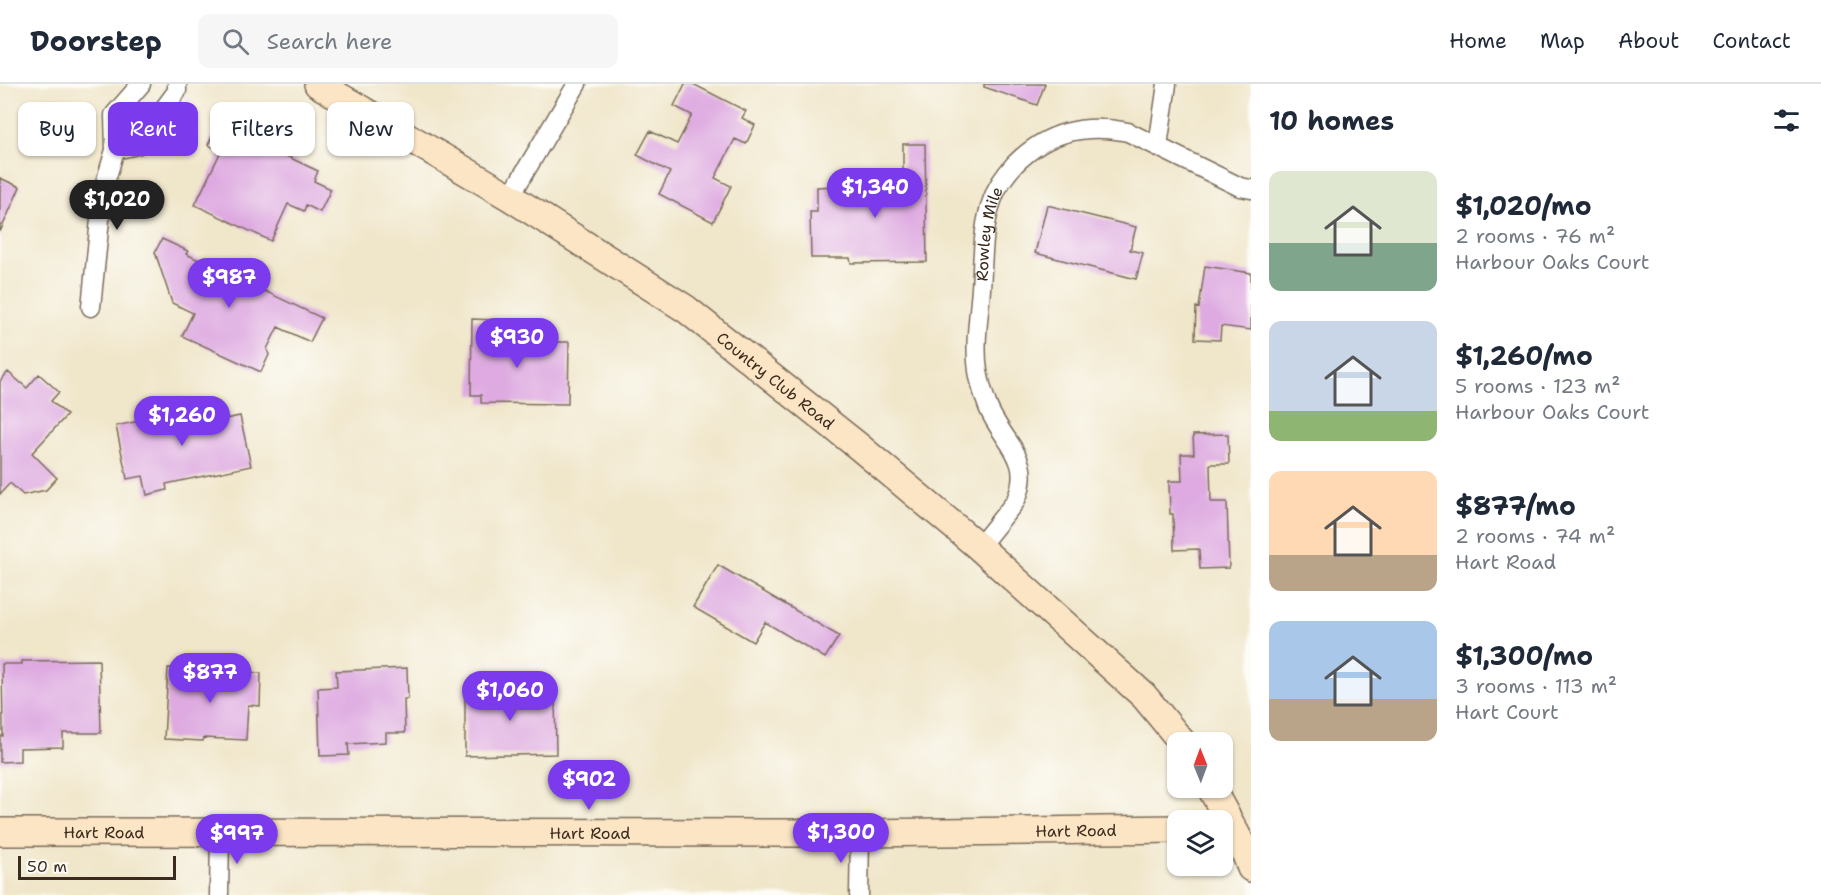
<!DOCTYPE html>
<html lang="en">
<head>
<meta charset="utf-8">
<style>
  :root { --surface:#fff; --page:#f6f6f7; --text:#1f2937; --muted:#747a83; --line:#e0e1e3; --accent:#7c3aed }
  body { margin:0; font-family:"Shantell Sans",sans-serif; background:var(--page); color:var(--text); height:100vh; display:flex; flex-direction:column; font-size:22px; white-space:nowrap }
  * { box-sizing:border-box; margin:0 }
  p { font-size:20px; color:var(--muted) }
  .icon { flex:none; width:33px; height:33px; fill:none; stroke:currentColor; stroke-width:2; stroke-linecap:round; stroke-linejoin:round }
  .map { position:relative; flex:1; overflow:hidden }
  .side { display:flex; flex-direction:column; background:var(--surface); width:570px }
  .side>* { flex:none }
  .banner { position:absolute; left:18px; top:18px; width:570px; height:54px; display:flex; gap:12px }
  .needle { width:39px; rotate:359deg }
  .tools { position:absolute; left:1167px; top:648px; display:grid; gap:12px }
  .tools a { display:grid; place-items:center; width:66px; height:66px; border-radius:12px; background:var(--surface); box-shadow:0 2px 4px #0004; font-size:30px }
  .scale { position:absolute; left:18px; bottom:15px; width:158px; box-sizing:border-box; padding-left:6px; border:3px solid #3b2a1e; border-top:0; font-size:16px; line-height:21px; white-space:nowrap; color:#3b2a1e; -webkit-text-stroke:4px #fdfcf7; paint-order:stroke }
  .price { position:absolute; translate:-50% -51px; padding:0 14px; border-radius:21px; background:var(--accent); color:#fff; font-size:20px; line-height:39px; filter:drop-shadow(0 2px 3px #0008) }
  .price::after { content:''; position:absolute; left:50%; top:36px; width:18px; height:14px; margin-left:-9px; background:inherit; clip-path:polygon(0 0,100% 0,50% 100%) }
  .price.selected { background:#222; color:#fff }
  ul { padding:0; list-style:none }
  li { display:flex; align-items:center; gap:18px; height:150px; padding:0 18px }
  li span { display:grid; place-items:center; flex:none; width:168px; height:120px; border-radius:12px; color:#555 }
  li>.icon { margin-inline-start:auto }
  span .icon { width:72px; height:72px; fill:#fffc; stroke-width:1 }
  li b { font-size:26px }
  h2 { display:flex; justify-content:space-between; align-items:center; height:72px; padding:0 18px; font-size:26px }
  .chip { padding:0 21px; border-radius:12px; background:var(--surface); box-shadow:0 2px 4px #0004; font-size:21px; line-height:54px }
  .chip.selected { background:var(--accent); color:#fff }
  header { display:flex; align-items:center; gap:36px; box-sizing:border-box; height:84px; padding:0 30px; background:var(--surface); border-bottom:2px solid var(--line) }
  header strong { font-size:28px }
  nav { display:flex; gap:33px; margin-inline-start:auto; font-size:21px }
  .search { width:420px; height:54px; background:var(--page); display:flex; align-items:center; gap:15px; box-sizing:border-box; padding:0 21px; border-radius:12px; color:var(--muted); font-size:22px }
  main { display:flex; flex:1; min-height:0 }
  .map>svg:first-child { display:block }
  .building { fill:#deaae1 }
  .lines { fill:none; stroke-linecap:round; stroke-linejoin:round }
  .street-casing { stroke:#7a6c5a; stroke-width:21 }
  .secondary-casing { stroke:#7a6c5a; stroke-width:30 }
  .street { stroke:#fff; stroke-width:18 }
  .secondary { stroke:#fce5c4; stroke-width:27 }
  .labels { text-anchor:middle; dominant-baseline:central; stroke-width:4.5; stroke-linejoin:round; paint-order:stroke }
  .street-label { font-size:16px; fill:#3b2a1e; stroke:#fdfcf7 }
</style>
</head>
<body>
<header>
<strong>Doorstep</strong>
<div class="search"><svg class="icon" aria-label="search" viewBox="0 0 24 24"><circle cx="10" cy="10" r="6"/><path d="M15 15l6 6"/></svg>Search here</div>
<nav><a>Home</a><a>Map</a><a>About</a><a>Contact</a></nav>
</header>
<main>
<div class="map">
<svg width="1251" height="811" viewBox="0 0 1251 811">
  <rect width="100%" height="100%" fill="#fdfcf7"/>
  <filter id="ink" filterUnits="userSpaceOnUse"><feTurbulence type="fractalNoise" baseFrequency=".0167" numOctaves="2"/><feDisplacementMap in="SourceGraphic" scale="12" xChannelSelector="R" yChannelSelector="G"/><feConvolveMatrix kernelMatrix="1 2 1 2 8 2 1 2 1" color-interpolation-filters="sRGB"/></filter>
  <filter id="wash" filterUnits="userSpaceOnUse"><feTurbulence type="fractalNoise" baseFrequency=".008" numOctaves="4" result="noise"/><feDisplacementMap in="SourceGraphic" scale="24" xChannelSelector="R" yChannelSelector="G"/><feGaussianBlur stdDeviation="1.35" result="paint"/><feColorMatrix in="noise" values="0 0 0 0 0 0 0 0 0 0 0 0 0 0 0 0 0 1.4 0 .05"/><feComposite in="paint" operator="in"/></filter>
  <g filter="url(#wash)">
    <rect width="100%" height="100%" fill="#f0e6ca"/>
    <g id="blocks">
      <path class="building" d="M685,0H693L746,27L742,34L755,41L746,60L735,55L715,94L731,102L713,138L659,110L670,88L637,71L650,47L677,60L692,31L674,22Z
        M984,0H1045L1037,21L984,3Z
        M218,40L318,87L314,97L331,105L320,128L306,121L304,127L288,120L271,157L195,121L221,67L208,61Z
        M903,60H925L927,178L851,179L850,174H811L810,128H817V103L837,102V111L885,110V102H903Z
        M0,94L20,103L0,148Z
        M1047,121L1136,143L1130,166L1143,169L1136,195L1035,169Z
        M162,155L188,167L186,170L322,234L310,258L278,243L267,265L269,271L261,288L182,252L193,229L172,219L155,168Z
        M1205,182L1251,189V246L1221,242L1220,256L1195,255L1196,223L1199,224Z
        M472,235L497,236V258H569L568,320L481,319V311H471Z
        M8,288L27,304L39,290L59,308L51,317L67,331L32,369L57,394L46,406L23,411L10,399L0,410V297Z
        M212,316L216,337L240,332L251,382L166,400L167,406L147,411L143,392L127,395L116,342L189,326L188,321Z
        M1228,350L1229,380H1210L1211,418H1227L1229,484L1200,485L1199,465L1174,466L1173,430H1170L1169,397H1182L1181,370H1194L1193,351Z
        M718,481L839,552L825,574L765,538L753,558L693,523Z
        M99,576L101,649H63V663L20,664V677L0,678V652H3L2,580H22V577Z
        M168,584L261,589L260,622L248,621L246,656L204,654L203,657L164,655Z
        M407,584L408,615H404L405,649H386V658L348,660L349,671L320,672L318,604L337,603L336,587Z
        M527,596H546V612H555L556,670L465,672V602H487L488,613H527Z"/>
    </g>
  </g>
  <g filter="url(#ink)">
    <use href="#blocks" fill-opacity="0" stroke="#7a6c5a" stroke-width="1.5"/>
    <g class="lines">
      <defs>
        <g id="street">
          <path d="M1158,62L1167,0"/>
          <path d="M115,66L137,61L177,7V0"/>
          <path d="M510,113L577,0"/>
          <path d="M91,223L103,106L115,66L114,31L141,0"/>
          <path id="s1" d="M979,463L1015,418C1036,375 1002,358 988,323C984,312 980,299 978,287C974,261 979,232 981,205C983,175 982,143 993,114C997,102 1006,90 1015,80C1047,48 1083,39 1128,48L1240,103L1251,105"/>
          <path d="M219,811L220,749"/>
          <path d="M859,811L860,749"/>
        </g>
        <g id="secondary">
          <path id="s2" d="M318,0L510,113L686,225L858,362L979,463L1144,612L1182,658"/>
          <path d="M1211,704L1243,763L1251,784"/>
          <path id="s3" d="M0,748L860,749L1178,745"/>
        </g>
      </defs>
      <use href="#street" class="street-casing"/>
      <use href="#secondary" class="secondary-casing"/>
      <use href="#street" class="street"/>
      <use href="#secondary" class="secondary"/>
    </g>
  </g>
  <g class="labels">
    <g class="street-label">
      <text stroke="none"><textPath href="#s1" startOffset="338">Rowley Mile</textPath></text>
      <text stroke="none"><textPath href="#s2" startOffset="546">Country Club Road</textPath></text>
      <text stroke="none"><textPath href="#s3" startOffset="1076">Hart Road</textPath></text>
      <text stroke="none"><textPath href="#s3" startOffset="104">Hart Road</textPath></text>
      <text stroke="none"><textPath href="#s3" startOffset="590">Hart Road</textPath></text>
    </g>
  </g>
</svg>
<div class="tools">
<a><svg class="needle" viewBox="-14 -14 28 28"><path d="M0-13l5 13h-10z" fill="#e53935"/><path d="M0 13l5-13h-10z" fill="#747a83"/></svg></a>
<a><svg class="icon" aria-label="layers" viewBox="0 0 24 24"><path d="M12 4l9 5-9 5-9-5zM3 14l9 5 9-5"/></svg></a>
</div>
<div class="scale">50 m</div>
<b class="price" style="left:875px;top:135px">$1,340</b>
<b class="price selected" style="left:117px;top:147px">$1,020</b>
<b class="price" style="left:229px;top:225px">$987</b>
<b class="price" style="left:517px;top:285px">$930</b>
<b class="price" style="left:182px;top:363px">$1,260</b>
<b class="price" style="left:210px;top:620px">$877</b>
<b class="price" style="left:510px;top:638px">$1,060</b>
<b class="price" style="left:589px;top:727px">$902</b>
<b class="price" style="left:841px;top:780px">$1,300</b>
<b class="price" style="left:237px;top:781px">$997</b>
<div class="banner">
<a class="chip">Buy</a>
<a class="chip selected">Rent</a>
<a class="chip">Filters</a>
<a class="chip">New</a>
</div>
</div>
<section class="side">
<h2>10 homes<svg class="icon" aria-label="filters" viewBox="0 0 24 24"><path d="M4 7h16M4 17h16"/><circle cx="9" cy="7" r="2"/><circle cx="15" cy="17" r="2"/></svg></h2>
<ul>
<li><span style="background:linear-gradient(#dfe7d0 60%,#7fa58c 0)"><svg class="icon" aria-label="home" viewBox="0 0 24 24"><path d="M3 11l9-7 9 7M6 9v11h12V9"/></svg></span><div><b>$1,020/mo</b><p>2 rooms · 76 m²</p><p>Harbour Oaks Court</p></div></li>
<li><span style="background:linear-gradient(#c9d6e8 75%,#8fb573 0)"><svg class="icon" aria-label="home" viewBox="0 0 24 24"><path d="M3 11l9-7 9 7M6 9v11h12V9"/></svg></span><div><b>$1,260/mo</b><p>5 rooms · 123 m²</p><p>Harbour Oaks Court</p></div></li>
<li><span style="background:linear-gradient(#ffd9b3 70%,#b9a48a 0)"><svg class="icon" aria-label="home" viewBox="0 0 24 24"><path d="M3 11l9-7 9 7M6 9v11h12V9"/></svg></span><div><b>$877/mo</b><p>2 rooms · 74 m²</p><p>Hart Road</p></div></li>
<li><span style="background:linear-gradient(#a9c7e8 65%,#b9a48a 0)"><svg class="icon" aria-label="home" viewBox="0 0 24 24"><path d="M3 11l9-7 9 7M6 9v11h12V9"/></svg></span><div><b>$1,300/mo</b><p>3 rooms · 113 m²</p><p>Hart Court</p></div></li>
</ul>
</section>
</main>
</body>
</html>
